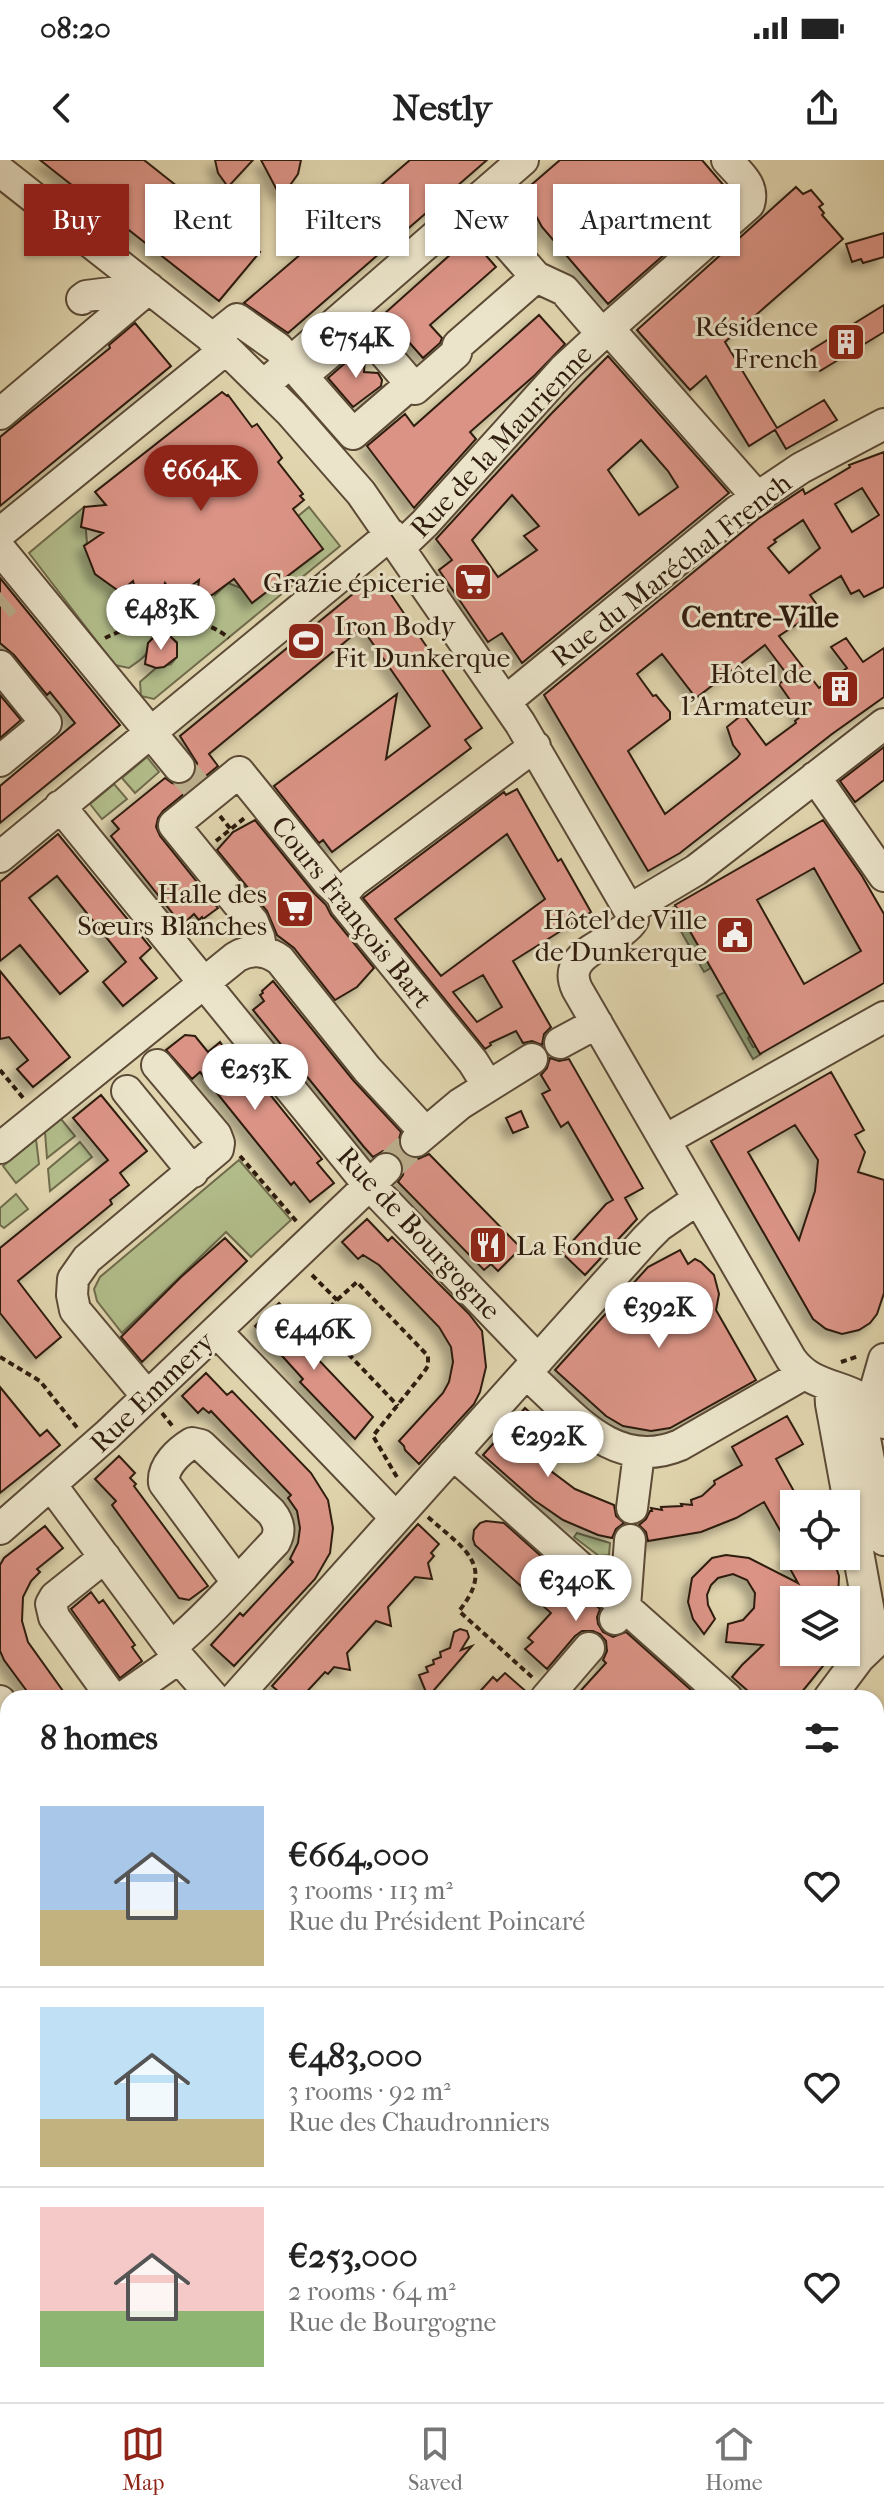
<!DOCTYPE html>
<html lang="en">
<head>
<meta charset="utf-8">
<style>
  :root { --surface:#fff; --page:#f2f2f2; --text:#222; --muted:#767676; --line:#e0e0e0; --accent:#8f2418 }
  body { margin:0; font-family:"IM FELL French Canon",serif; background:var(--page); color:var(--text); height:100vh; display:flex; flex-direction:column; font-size:30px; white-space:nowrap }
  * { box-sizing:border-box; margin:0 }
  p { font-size:26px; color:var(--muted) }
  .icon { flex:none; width:44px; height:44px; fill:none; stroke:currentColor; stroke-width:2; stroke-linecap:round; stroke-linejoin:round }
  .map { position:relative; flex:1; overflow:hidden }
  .panel { position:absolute; left:0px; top:1530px; width:884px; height:712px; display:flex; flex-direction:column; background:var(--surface); border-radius:24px 24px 0 0; box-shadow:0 2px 6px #0004 }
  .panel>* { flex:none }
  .hud { position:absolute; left:24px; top:24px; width:836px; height:72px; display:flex; gap:16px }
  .buttons { position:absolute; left:780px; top:1330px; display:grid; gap:16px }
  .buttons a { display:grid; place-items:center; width:80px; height:80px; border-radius:0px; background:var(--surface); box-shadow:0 2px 6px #0004; font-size:40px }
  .price { position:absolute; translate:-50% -68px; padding:0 18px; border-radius:28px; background:#fff; color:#222; font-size:26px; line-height:52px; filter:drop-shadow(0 2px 4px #0008) }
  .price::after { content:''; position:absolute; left:50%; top:48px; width:24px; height:18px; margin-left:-12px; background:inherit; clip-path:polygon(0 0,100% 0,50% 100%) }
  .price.current { background:var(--accent); color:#fff }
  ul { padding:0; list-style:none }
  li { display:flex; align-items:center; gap:24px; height:200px; padding:0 40px }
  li+li { border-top:2px solid var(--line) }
  li span { display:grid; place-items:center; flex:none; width:224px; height:160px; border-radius:0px; color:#555 }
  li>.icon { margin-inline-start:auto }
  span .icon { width:96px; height:96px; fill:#fffc; stroke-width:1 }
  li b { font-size:34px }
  h2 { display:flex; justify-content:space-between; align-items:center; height:96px; padding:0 40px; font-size:34px }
  .pill { padding:0 28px; border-radius:0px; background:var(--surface); box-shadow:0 2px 6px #0004; font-size:28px; line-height:72px }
  .pill.current { background:var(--accent); color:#fff }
  .status { display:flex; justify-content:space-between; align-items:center; height:56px; padding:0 40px; background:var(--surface); direction:ltr }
  .status svg { height:22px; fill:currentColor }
  header { display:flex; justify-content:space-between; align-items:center; height:104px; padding:0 40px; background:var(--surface); font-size:36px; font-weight:700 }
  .dock { display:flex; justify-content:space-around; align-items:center; height:112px; border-top:2px solid var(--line); background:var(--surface); font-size:22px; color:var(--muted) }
  .dock a { display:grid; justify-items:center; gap:4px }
  .dock .current { color:var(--accent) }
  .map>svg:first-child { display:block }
  .green { fill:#b2bd8b; stroke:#706c4c; stroke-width:2 }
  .building { fill:#da9385; stroke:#2f1c0e; stroke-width:2; fill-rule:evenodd; filter:url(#shadow) }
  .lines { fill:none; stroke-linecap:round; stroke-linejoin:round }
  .minor-tunnel { stroke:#bdb08e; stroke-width:30; stroke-dasharray:30 15; stroke-linecap:butt }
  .minor-casing { stroke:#5b4a36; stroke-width:34 }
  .major-casing { stroke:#2f1c0e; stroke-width:42 }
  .path { stroke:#2f1c0e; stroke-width:4; stroke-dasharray:6 4; stroke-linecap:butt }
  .minor { stroke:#ebe4ca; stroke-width:30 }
  .major { stroke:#e0d5ae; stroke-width:38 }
  .labels { text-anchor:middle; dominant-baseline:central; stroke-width:6; stroke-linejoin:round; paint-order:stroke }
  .poi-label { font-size:28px; fill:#2f1c0e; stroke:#ebe4ca; text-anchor:end }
  .street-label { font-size:28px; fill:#2f1c0e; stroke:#ebe4ca }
  .neighbourhood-label { font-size:30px; font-weight:bold; fill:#2f1c0e; stroke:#ebe4ca }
</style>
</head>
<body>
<div class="status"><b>08:20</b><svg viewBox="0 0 49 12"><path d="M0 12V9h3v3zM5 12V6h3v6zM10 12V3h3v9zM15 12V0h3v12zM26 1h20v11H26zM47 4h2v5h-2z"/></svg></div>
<header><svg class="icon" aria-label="back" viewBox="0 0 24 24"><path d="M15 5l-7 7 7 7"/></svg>Nestly<svg class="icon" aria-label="share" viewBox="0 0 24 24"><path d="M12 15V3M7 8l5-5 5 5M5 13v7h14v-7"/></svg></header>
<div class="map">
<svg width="884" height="2242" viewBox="0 0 884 2242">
  <defs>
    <filter id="shadow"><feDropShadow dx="-7" dy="7" stdDeviation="4" flood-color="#0004"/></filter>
  </defs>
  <rect width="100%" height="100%" fill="#e0d5ae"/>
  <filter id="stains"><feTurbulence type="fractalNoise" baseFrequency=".0025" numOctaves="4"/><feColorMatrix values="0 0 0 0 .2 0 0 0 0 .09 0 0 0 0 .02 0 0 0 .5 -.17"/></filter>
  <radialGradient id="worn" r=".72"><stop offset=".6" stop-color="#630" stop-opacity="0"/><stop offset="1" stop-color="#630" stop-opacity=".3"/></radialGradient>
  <path class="green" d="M84,347L87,383L84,386L85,388L120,432L123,430L137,436L138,440L140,434L158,442L159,438L173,434L182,421L197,442L199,443L213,431L215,435L228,423L241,428L252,442L323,389L297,357L309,347L340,386L154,539L141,536L140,522L156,508L171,504L177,497V482L168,475C142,478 155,478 146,494C143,499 134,504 129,508L115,505L29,393Z
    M147,597L159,612L135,633L122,618Z
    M114,624L127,639L102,659L90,644Z
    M676,746L683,763L685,762L711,808L704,812L669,750Z
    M725,832L751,876L748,878L753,887L756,886L761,894L753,899L717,836Z
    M61,959L75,976L47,998L45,972Z
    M36,979L39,1004L16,1023L3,1006Z
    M80,982L92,997L50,1031L48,1009Z
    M239,1000L291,1060L251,1097L226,1072L122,1173L97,1141L94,1129L100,1117Z
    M16,1034L28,1049L4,1068L0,1065V1048Z
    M577,1373L610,1383L609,1395L599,1396L574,1377Z
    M0,1939L8,1941V2075L0,2072Z"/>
  <path class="building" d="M40,0H144L260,92L219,141Z
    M215,0H253L228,27L218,13Z
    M261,0H301L298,14L288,28L279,34Z
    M410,0H487L288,173L244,143Z
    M560,0H702L732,35L608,144L542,67L523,32Z
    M796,27L803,34L811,30L823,44L819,47L824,53L822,55L843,79L725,182L777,268L824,240L837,260L786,289L775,270L749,286L706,216L690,230L637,170Z
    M884,73V97L863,103L861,99L852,102L846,84Z
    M470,77L496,107L430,165L442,178L440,183L423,198L384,154Z
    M884,145V172L820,211L808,192Z
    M539,155L565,184L535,215L470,272L476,279L414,348L367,286L405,254L414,266Z
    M135,163L171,206L0,346V277L110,188L109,185Z
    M359,191L365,198L364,212L378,213L382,220L381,226L353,247L328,218Z
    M608,196L729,333L522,503L502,473L488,482L439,410L452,400L436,379L551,254ZM641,280L668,311L678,327L639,355L608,310ZM512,335L539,366L524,376L537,390L498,417L472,380Z
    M222,232L227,236L228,235L252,267L257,264L282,298L278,302L303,334L300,336L304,340L293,349L323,389L252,443L234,419L212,435L197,436L199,420L175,438L165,423L158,442L147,438L138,440L133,421L120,432L95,414L84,386L103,373L81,367L84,347L106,345L95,332Z
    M884,292V427L864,437L859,430L851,434L841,416L810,435L820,449L779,476L819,528L847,508L831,487L846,478L863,502L884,488V537L832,574L680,693L648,711L544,535L758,359L803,329L805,334L850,307L849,305ZM862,328L879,355L852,372L835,344ZM803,360L820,388L789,413L768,388L776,382L774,380ZM765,485L789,517L779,524L801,556L795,561L796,563L766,585L743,554L727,567L733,585L740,594L737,598L665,654L628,591L670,559V552L656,535L653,536L637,514L662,494L696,538Z
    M0,418L120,565L0,663V626L75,563L50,532L47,535L14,495L0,483Z
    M384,424L482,568L465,580L471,588L332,692L323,680L319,683L274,626L397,534L386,599L430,566L362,468L209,594L218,606L163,651L158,658L156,667L160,676L218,748L203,759L202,757L199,760L194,754L182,765L111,676L119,669L112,661L165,618L172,623L181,625L191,620L196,613L197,603L180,576L359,429L366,428L374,432Z
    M169,475L177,483V497L164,507L156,508L145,504L148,483L154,477Z
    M0,535L21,560L0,578Z
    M884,587V620L855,642L840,621Z
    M517,629L558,701L561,699L591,752L513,801L551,867L544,874L542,885L532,881L523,883L516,871L490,883L491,885L485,889L363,738L504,632L506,635ZM507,674L545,739L441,816L395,759ZM483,815L502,847L477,862L453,832Z
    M255,660L314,733L326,745L331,755L374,808L357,827L335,840L294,788L277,775L267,751L217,690L233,672Z
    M823,660L862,716L884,754V823L760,894L675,745ZM814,708L861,791L804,824L757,740Z
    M58,674L151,788L140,798L157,818L123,846L103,822L126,802L57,716L29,738L88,811L60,834L20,785L0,801V722Z
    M0,811L70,897L33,927L17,909L28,900L9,877L0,879Z
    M273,821L353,920L401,972L398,983L403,993L409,998L418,999L429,994L521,1088L498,1111L491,1104L484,1110L398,1022L403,1015L404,1006L398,996L390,992L383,991L373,997L364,987L253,850L264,841L260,835L263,833L262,831Z
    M185,875L195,876L208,892L220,882L225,889L235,891L322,999L317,1003L334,1023L310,1042L294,1022L291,1025L200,912L192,919L166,890Z
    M550,898L559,901L569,899L643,1028L625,1038L637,1059L585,1115L562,1093L606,1044L613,1040L568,962L561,967L542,934L550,930L541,915L547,908Z
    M831,912L864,970L855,975L865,992L858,1012L884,1020V1133L877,1154L870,1163L859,1170L842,1174L826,1169L813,1159L711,981ZM795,965L818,1000L815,1031L799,1080L748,992Z
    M101,935L147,991L120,1013L129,1025L110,1040L112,1044L18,1121L61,1177L36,1198L0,1153V1088L108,1000L73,958Z
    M521,951L528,967L513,973L506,958Z
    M367,1059L388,1081L392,1077L469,1154L482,1171L486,1207L480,1232L474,1244L419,1304L405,1290L404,1286L399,1281L443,1233L449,1222L453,1202L451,1187L439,1167L379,1105L363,1095L358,1099L342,1082Z
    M225,1078L247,1101L142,1202L121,1177L181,1117Z
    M680,1090L688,1104L695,1099L701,1102L714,1115L719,1134L716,1150L756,1220L670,1268L651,1271L623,1266L606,1256L555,1210L648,1107Z
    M279,1143L295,1160L291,1165L295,1170L292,1172L373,1257L355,1279L300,1222L303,1219L255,1166Z
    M206,1213L227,1235L232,1231L311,1313L328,1340L333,1368L330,1393L315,1419L234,1506L211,1485L240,1453L243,1456L293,1402L290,1399L298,1383L300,1368L297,1351L288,1338L291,1335L211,1251L209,1253L203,1248L198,1253L182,1236Z
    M0,1227L40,1276L47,1270L60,1285L0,1333Z
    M525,1248L549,1270L530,1290L533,1293L531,1296L575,1329L614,1345L616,1356L624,1363L616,1369L612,1378L598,1375L563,1360L534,1340L483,1295Z
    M787,1256L803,1284L776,1299L801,1344H794V1395L764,1342L736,1358L701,1372L648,1381L646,1372L639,1365L646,1359L650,1351H652L651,1348L662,1350L661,1347L682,1346L681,1344L692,1345L691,1340L702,1336L715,1324L714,1321L742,1305L732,1287Z
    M119,1296L135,1313L130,1318L136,1324L134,1326L208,1426L189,1440L179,1438L112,1345L116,1341L95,1319Z
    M486,1361L504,1363L600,1449L597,1457L598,1464L603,1472L613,1477L626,1472L700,1538H574L606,1503L603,1500L607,1491L606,1481L600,1474L593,1471H582L575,1476L547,1509L525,1489L533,1482L528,1478L551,1453L475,1385L473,1379L474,1370L480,1363Z
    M418,1364L439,1384L431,1393L434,1396L428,1403L432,1419L415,1417L388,1447L391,1466L376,1461L347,1493L350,1510L334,1507L328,1514L325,1512L301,1538H286L272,1526Z
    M45,1366L63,1388L37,1409L40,1412L31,1421L23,1437L22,1461L28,1482L68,1538H32L4,1500L0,1491V1405L4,1398Z
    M726,1395L749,1398L798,1423L783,1396H832L839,1416L838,1440H794V1492H828L823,1506L797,1538H756L732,1517L742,1505L763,1485L726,1482L728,1464L743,1460L754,1448L755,1433L747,1420L733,1414L718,1418L711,1425L707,1435L708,1445L715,1459L704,1474L693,1459L688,1442L692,1418L712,1398Z
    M91,1432L99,1443L103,1440L135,1485L132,1487L142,1501L120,1518L71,1449Z
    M460,1469L467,1471L469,1477L461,1490L472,1486L428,1537L419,1515L428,1512L426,1507L434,1504L433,1500L441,1497L440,1492L450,1488L454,1472Z
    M505,1513L529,1534L528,1538H474L493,1517L497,1521Z"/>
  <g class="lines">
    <path class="minor-tunnel" d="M0,446L7,440
      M179,607L200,631
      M386,1009L416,981"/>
    <defs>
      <path id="minor" d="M0,11L226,189L291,253L361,333L520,563L632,755L633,760C619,784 559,790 577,829L791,1199C818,1237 860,1218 884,1263
        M472,44L536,117L564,130L602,174L749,44C755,25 739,14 727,0
        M82,139L86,136L149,128
        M608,168L757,337
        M212,179L237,159L278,188L302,216
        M411,224L353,274L302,216L361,166L411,224L415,229L456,193L458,185L536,117
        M264,225L523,0
        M0,254L149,128
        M0,373L226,189
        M400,387L425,363L564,209L602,174
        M0,389L179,607
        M0,506L46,563L0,601
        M506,541L737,351L801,308L884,264
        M815,617L884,716
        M60,646L362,1017L538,1200
        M0,697L391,374
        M342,735L353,722L535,586
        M629,750L696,710L884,564
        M262,792L259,777L253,762L174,665L239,612L328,722L342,735L345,744L473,902L488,926
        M560,883L597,863
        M127,931L193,1012
        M665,980L884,857
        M416,981L460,944L532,899
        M0,988L236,797C251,788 267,790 280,800L367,909L425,972
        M216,1171L396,1358
        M526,1213C571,1253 614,1313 680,1285L804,1214
        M830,1226L831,1244L871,1463L868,1488
        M841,1235L855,1251L863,1268L884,1380
        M147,1236L75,1150L72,1135L73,1119L87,1099L218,989L219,983L216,975L157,905
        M866,1262L884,1199
        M453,1294L727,1538
        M52,1326L179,1498L214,1538
        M632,1348L639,1293
        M0,1369L107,1275L386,1009
        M105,1397L55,1437L51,1444L54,1457L108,1532L111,1536L121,1538
        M615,1459L625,1447L630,1380
        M171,1487C209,1455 241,1418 275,1382C281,1371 279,1362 271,1352L201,1285L192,1283C179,1291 162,1306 164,1323L237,1422
        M122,1538L179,1498
        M235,1538L646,1079L659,1066L698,1039
        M546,1538L589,1488
        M829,1538L859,1498L883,1475
        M0,1541L8,1552
        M0,1719L8,1712
        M0,1745L8,1751
        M0,1859L8,1851
        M0,1889L8,1896
        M876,2209L884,2217
        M484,2234L490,2242
        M740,2234L750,2242
        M132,2242L140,2234
        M263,2242L271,2234"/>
      <path id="major" d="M876,1989L884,1978
        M876,2024L884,2013
        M677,2242L683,2234
        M708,2242L714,2234"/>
    </defs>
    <use href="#minor" class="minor-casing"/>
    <use href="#major" class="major-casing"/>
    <path class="path" d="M105,478C142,460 194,449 229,478
      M220,656L233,672
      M216,681L247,656
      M0,910L24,939
      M240,996L297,1062
      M312,1115L337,1140L317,1161L398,1246
      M337,1140L357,1122L428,1196V1206L424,1212L373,1276L398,1319
      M0,1197L40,1221L79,1270
      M841,1202L859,1196
      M162,1253L174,1268
      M428,1357C462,1388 497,1404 459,1451L533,1518
      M373,2234L378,2239L375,2242"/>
    <use href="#minor" class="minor"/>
    <use href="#major" class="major"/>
  </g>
  <defs>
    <symbol id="building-square" viewBox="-11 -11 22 22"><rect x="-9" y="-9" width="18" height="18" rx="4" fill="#8f2418" stroke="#ebe4ca"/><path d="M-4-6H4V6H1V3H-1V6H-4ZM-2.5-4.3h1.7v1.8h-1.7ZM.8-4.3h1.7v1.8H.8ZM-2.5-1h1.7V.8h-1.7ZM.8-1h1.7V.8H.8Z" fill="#fff"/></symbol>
    <symbol id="supermarket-square" viewBox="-11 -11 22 22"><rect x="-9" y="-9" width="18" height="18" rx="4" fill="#8f2418" stroke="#ebe4ca"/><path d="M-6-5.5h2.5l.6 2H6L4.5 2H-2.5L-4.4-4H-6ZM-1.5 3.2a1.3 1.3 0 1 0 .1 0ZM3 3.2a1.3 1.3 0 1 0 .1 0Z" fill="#fff"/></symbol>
    <symbol id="stadium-square" viewBox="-11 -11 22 22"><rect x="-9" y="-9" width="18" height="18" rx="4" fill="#8f2418" stroke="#ebe4ca"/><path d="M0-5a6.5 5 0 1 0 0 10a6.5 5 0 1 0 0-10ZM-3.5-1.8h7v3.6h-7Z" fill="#fff"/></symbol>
    <symbol id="civic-square" viewBox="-11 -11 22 22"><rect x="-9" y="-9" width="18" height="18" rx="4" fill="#8f2418" stroke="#ebe4ca"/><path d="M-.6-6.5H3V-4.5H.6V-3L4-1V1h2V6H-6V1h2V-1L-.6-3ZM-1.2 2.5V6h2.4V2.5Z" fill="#fff"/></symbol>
    <symbol id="restaurant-square" viewBox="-11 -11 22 22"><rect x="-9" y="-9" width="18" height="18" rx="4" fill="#8f2418" stroke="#ebe4ca"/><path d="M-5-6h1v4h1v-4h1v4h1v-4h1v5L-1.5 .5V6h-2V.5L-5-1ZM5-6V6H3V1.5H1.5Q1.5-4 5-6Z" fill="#fff"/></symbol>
  </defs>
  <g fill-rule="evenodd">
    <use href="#building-square" x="824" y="160" width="44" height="44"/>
    <use href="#supermarket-square" x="451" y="400" width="44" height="44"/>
    <use href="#stadium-square" x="284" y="459" width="44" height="44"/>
    <use href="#building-square" x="818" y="507" width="44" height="44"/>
    <use href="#supermarket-square" x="273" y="727" width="44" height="44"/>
    <use href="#civic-square" x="713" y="753" width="44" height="44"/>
    <use href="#restaurant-square" x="466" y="1063" width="44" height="44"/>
  </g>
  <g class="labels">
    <g class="poi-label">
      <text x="818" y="166">Résidence<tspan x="818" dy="32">French</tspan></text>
      <text x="445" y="422">Grazie épicerie</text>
      <text x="334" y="465" text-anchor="start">Iron Body<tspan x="334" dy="32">Fit Dunkerque</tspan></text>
      <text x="812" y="513">Hôtel de<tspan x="812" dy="32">l'Armateur</tspan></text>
      <text x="267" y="733">Halle des<tspan x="267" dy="32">Sœurs Blanches</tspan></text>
      <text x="707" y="759">Hôtel de Ville<tspan x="707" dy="32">de Dunkerque</tspan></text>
      <text x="516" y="1085" text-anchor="start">La Fondue</text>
    </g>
    <g class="street-label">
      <text transform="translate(501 281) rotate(-47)">Rue de la Maurienne</text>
      <text transform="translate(671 410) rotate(-38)">Rue du Maréchal French</text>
      <text transform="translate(352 752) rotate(51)">Cours François Bart</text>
      <text transform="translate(419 1073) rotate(47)">Rue de Bourgogne</text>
      <text transform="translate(152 1232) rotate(-44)">Rue Emmery</text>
    </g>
    <g class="neighbourhood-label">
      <text x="760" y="457">Centre-Ville</text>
    </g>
  </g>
  <rect width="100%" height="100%" filter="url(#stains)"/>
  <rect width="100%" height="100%" fill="url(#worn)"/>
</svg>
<div class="buttons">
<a><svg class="icon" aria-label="locate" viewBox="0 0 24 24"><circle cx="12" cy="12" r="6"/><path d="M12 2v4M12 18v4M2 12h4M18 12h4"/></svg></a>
<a><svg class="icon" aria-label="layers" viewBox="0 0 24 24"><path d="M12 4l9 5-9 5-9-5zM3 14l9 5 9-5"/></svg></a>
</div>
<b class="price" style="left:356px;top:220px">€754K</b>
<b class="price current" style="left:201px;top:353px">€664K</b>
<b class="price" style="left:161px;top:492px">€483K</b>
<b class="price" style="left:255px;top:952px">€253K</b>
<b class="price" style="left:659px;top:1190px">€392K</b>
<b class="price" style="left:314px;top:1212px">€446K</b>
<b class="price" style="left:548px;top:1319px">€292K</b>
<b class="price" style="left:576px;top:1463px">€340K</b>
<div class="hud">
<a class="pill current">Buy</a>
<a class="pill">Rent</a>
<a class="pill">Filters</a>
<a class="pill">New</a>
<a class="pill">Apartment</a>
</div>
<section class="panel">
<h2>8 homes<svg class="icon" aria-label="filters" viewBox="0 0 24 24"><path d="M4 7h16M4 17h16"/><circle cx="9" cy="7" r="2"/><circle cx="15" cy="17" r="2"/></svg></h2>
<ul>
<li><span style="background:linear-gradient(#a9c7e8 65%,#c2b280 0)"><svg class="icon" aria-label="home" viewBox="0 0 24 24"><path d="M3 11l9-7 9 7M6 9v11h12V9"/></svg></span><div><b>€664,000</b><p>3 rooms · 113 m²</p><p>Rue du Président Poincaré</p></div><svg class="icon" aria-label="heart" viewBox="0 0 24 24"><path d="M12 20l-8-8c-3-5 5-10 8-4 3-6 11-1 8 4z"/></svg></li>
<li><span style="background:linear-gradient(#bfe0f5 70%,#c2b280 0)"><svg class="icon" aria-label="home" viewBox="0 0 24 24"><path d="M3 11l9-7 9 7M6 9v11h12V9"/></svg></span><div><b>€483,000</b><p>3 rooms · 92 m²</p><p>Rue des Chaudronniers</p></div><svg class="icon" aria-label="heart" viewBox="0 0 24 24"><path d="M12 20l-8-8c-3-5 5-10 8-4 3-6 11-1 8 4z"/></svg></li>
<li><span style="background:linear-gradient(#f6c9c9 65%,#8fb573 0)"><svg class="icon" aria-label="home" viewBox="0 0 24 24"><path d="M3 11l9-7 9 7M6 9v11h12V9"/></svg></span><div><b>€253,000</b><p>2 rooms · 64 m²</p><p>Rue de Bourgogne</p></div><svg class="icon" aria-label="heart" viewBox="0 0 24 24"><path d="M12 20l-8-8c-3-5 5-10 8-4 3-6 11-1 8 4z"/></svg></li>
</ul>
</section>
</div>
<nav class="dock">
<a class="current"><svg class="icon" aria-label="map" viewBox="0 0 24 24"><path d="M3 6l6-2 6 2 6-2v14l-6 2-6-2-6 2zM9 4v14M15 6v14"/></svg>Map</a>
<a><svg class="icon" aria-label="saved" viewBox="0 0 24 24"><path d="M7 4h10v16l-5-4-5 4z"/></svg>Saved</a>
<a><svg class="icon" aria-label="home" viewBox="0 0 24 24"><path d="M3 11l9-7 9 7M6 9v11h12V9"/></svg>Home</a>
</nav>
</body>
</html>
